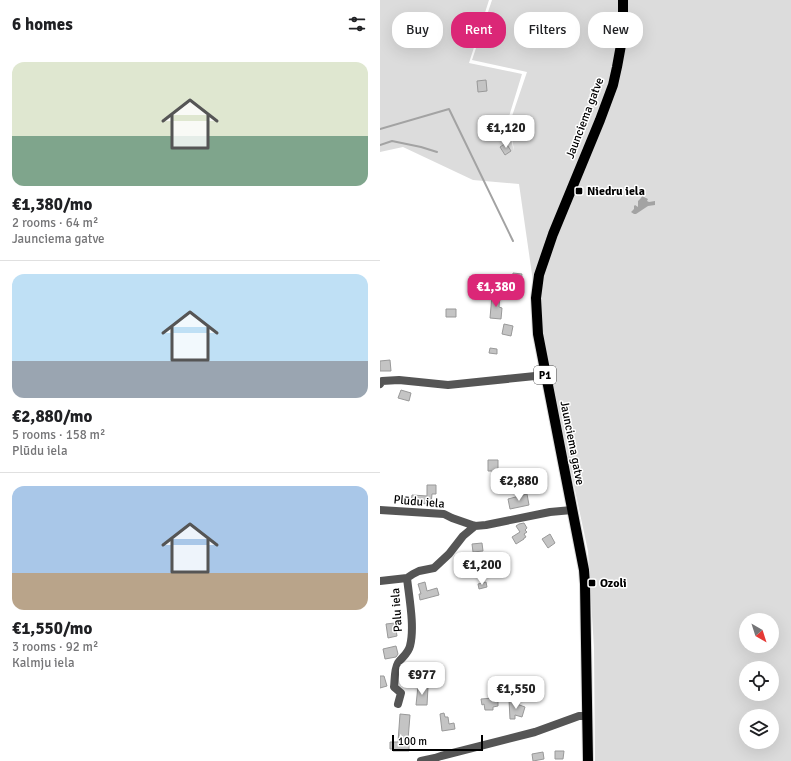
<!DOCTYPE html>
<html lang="en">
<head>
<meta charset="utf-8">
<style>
  :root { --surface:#fff; --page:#f6f6f6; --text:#202124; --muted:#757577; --line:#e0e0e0; --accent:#db2777 }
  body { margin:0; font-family:Signika,sans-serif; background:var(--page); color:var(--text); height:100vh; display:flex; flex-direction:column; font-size:15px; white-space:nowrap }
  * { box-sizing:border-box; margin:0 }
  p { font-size:13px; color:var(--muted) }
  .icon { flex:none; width:22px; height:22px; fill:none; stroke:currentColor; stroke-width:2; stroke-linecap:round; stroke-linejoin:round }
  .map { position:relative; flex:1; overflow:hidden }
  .details { display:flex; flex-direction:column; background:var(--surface); width:380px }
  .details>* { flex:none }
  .top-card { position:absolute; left:12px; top:12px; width:339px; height:36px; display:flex; gap:8px }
  .needle { width:26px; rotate:141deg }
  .fabs { position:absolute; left:359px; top:613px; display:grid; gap:8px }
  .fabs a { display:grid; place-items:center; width:40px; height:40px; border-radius:50%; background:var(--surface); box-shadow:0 4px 16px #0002; font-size:20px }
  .scale { position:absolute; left:12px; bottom:10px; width:91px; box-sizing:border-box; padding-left:4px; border:2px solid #000; border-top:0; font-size:11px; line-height:14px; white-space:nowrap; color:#000; -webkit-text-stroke:3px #fff; paint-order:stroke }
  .price { position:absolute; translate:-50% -34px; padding:0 9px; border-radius:8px; background:#fff; color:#222; font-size:13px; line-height:26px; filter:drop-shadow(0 1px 2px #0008) }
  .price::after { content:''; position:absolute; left:50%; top:24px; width:12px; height:9px; margin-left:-6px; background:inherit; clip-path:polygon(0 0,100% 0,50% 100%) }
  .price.current { background:var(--accent); color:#fff }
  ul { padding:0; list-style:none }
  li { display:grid; align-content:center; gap:8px; height:212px; padding:0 12px }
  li+li { border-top:1px solid var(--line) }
  li span { display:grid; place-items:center; height:124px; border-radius:12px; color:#555 }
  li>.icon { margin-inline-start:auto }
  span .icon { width:72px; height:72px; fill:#fffc; stroke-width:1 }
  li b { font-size:17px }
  h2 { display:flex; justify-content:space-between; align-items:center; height:48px; padding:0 12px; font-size:17px }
  .chip { padding:0 14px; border-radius:16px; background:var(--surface); box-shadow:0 4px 16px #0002; font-size:14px; line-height:36px }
  .chip.current { background:var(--accent); color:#fff }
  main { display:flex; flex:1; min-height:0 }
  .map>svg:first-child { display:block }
  .green { fill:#dcdcdc; fill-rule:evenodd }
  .water { fill:#a3a3a3 }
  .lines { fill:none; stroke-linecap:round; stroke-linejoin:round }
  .stream { stroke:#a3a3a3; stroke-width:2 }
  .building { fill:#c4c4c4; stroke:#999 }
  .major-casing { stroke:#dbdbdb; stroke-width:12 }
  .minor { stroke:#555; stroke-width:8 }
  .major { stroke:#000; stroke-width:10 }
  .poi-dot { fill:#000; stroke:#fff; stroke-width:1.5 }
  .labels { text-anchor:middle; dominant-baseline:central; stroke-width:3; stroke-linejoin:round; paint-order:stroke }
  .shield { fill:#fff; stroke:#4c4c4c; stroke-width:1 }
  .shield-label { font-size:11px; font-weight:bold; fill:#000 }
  .street-label { font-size:12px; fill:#000; stroke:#fff }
  .poi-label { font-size:12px; font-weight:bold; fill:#000; stroke:#fff; text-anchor:start }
</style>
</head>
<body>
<main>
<section class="details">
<h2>6 homes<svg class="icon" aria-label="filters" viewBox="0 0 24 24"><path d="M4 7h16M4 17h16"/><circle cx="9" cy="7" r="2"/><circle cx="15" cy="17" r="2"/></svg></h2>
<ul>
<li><span style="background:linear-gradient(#dfe7d0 60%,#7fa58c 0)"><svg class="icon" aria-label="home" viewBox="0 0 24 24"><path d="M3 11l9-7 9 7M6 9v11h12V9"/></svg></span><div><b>€1,380/mo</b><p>2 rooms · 64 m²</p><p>Jaunciema gatve</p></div></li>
<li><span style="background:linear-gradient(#bfe0f5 70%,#9aa5b1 0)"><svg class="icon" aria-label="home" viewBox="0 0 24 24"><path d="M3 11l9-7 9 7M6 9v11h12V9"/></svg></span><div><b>€2,880/mo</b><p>5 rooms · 158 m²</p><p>Plūdu iela</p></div></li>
<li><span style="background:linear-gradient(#a9c7e8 70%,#b9a48a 0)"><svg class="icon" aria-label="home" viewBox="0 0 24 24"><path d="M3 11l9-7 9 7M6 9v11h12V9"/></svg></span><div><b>€1,550/mo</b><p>3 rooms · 92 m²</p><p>Kalmju iela</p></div></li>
</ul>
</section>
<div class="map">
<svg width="411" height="761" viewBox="0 0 411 761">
  <rect width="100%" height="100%" fill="#fff"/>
  <path class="green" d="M0,0H109L89,63L142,74L127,123L134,151L130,122L147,72L92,60L112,0H411V761H215L214,648L208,551L159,323L139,184L93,180L23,147L0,152ZM366,620H392V646H366ZM366,668H392V694H366ZM366,716H392V742H366Z"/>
  <path class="water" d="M262,196L268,199L267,201L269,202L275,201V205L268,206L256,214H254L251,212L254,209V206L255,205L258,207V201L261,198Z"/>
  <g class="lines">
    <path class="stream" d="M0,129L69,109L133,241
      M0,145L12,141L41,147L57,152"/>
  </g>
  <path class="building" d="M106,80L107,91L98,92L97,81Z
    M126,143L131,151L125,155L120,147Z
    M133,273L142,274L141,281H137L136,297L124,296L125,286H132Z
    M112,295L120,296L119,307L122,308L121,319L110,318Z
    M66,309H76V317H66Z
    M124,324L133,326L131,336L122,334Z
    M110,348L117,349V354L109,353Z
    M10,360L11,371H0V361Z
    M21,390L31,393L29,401L18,398Z
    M108,460H118V471H108Z
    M47,485H56V494H52L51,504L31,503L32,495L47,496Z
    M147,494L149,505L130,509L128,499Z
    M144,523L147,528L145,530L147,532L144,534L146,537L144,538V539L136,544L132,537L140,532L136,526L139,524Z
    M170,534L175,543L168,548L162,539Z
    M102,543L103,551L93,552L92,544Z
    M84,563H96V571L85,572Z
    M45,582L47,591L57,588L59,595L40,600L39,594H41L38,584Z
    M106,582L107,587L99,589L98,584Z
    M15,623L17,636L8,638L6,624Z
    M16,646L18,654L16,657L5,659L3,649Z
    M0,676H4L7,686L0,688Z
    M38,686L48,687L47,705H36Z
    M113,698V701H118V706L113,707V710H105L104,704L102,705L101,699Z
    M129,700H134V703L145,707L142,717L135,715V719H130Z
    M64,713L65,717H68L69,724L74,723L75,729L62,731L60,714Z
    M20,714L30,715L28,740H29V751H13V749H10V742H18Z
    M175,751H184L183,759H175Z
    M163,752L164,759L153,761L152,754Z"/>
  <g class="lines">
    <defs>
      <path id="major" d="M208,761L205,584L204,570L158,334L156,298L159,275L173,234L220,120L233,85L237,67L241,45L243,25V0"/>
    </defs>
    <use href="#major" class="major-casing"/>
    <path class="minor" d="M0,384L2,381L19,380L68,385L165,375
      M0,510L64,514L72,518L95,526L106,525L170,512L192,510
      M0,581L27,578L33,574L39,571L54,568L69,554L83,536L95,526
      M18,704L21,693L14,687C15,680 14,670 18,663C22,657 28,654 30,646C35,627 29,597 27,578
      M41,761L55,758
      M53,761L55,758L61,756L155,732L199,716H208"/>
    <use href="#major" class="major"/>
  </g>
  <g class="poi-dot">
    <rect x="195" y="187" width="8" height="8" rx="2"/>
    <rect x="208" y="579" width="8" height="8" rx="2"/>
  </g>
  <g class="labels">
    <rect class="shield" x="154" y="366" width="22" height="18" rx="3"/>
    <g class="shield-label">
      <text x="165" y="375">P1</text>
    </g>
    <g class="street-label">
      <text transform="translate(205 118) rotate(-69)">Jaunciema gatve</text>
      <text transform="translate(192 443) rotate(79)">Jaunciema gatve</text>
      <text transform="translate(39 502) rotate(5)">Plūdu iela</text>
      <text transform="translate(17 610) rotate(-94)">Palu iela</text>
    </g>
    <g class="poi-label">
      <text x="207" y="191">Niedru iela</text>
      <text x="220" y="583">Ozoli</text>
    </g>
  </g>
</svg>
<div class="fabs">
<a><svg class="needle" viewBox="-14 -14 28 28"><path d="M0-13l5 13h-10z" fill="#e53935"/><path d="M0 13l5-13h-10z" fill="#757577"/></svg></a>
<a><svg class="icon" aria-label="locate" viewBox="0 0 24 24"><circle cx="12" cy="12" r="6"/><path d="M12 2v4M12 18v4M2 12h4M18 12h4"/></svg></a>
<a><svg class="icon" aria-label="layers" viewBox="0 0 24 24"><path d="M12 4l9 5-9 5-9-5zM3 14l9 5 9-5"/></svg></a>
</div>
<div class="scale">100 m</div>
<b class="price" style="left:126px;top:149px">€1,120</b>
<b class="price current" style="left:116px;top:308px">€1,380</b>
<b class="price" style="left:139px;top:502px">€2,880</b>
<b class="price" style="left:102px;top:586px">€1,200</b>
<b class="price" style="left:42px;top:696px">€977</b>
<b class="price" style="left:136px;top:710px">€1,550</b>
<div class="top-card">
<a class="chip">Buy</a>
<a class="chip current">Rent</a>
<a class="chip">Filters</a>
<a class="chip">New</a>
</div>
</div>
</main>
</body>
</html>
